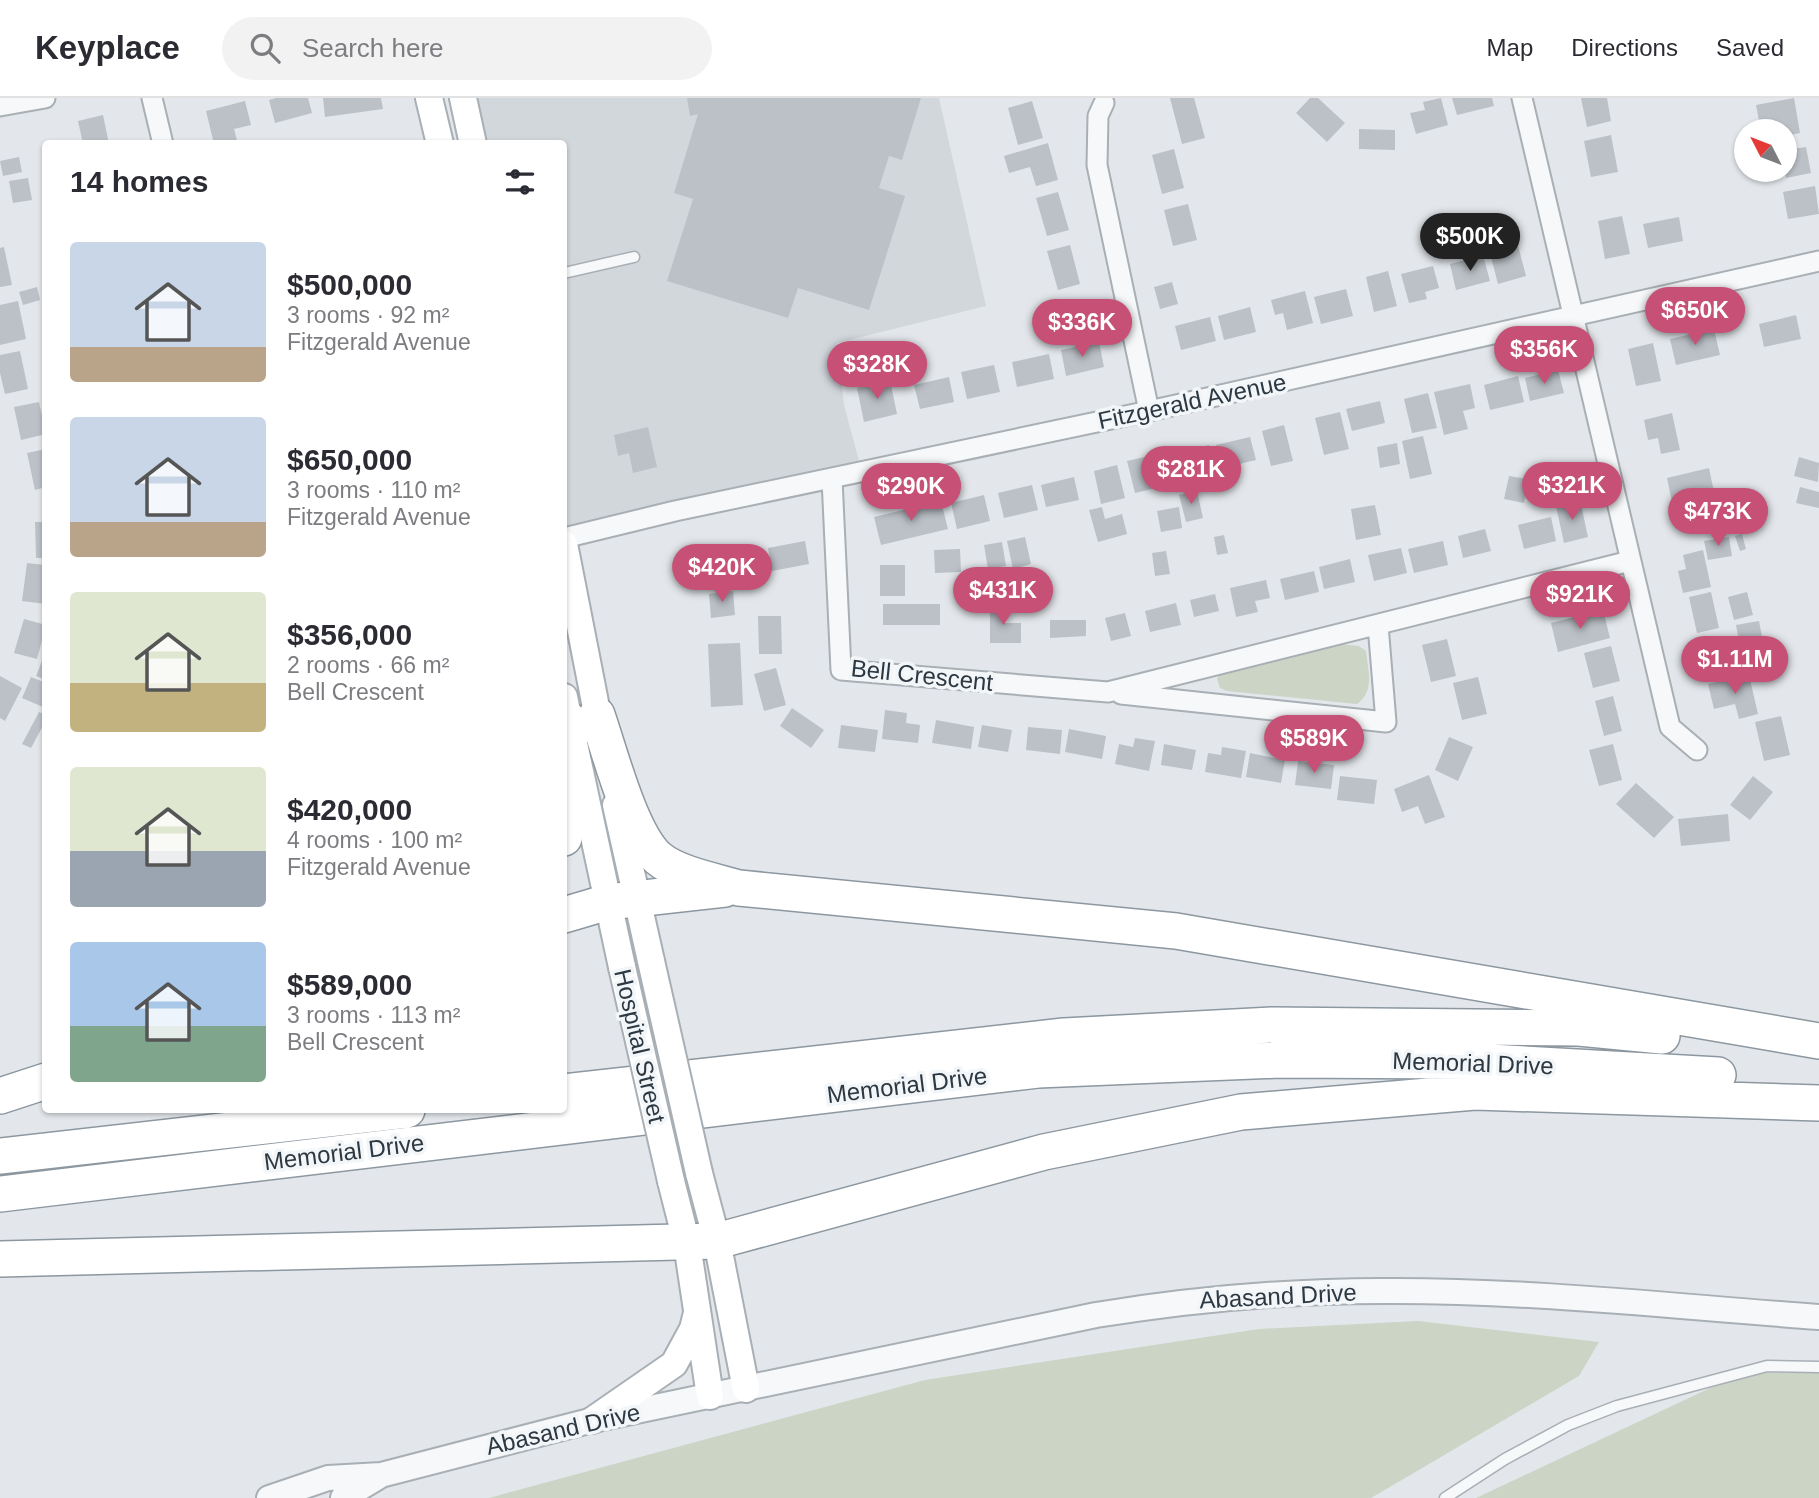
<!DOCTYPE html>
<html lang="en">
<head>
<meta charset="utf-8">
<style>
  :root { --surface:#fff; --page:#f2f2f3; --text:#2b2b33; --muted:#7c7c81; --line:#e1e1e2; --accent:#c75176 }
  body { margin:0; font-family:Helvetica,sans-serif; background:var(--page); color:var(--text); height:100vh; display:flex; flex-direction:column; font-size:26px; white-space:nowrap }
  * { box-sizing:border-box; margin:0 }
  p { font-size:23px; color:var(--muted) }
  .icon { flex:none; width:38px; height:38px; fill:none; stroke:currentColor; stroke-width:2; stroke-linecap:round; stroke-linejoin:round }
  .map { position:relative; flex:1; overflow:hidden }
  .details { position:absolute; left:42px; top:42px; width:525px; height:973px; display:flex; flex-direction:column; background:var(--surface); border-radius:7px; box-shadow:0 2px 5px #0004 }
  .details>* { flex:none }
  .needle { width:46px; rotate:312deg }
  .controls { position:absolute; left:1734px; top:21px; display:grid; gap:14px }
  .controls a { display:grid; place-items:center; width:63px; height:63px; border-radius:50%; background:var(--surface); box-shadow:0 2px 5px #0004; font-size:35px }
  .price { position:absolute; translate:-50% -60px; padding:0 16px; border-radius:24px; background:var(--accent); color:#fff; font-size:23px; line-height:46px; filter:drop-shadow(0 2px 4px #0008) }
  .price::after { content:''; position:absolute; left:50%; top:42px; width:21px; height:16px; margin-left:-10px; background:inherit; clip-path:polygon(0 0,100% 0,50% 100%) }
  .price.selected { background:#222; color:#fff }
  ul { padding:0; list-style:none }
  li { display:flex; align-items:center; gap:21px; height:175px; padding:0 28px }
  li span { display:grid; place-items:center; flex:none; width:196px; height:140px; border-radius:7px; color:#555 }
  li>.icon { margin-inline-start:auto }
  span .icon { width:84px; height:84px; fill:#fffc; stroke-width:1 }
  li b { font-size:30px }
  h2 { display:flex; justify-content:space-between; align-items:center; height:84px; padding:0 28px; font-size:30px }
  header { display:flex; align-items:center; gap:42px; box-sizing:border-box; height:98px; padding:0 35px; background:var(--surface); border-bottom:2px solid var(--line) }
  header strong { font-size:33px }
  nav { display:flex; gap:38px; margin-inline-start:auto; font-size:24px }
  .search { width:490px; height:63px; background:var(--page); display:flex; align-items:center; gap:18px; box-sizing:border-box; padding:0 24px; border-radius:38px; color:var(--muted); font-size:26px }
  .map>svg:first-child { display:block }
  .built { fill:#d2d7dc }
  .green { fill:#cbd4c5 }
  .building { fill:#bbc1c7 }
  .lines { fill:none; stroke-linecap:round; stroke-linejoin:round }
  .service-casing { stroke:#a8afb5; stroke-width:13 }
  .minor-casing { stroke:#a8afb5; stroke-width:23 }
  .tertiary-casing { stroke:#a8afb5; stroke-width:28 }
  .secondary-casing { stroke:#a8afb5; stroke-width:30 }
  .motorway-casing { stroke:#8c97a0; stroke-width:38 }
  .service { stroke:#f6f8f9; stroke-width:10 }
  .minor { stroke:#f6f8f9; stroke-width:19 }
  .tertiary { stroke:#f6f8f9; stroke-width:24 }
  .secondary { stroke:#fff; stroke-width:26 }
  .motorway { stroke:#fff; stroke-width:35 }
  .secondary-bridge-casing { stroke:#a8afb5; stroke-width:30; stroke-linecap:butt }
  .secondary-bridge { stroke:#fff; stroke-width:26 }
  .labels { text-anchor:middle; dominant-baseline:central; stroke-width:7; stroke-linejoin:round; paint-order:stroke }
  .street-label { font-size:24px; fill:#2c3842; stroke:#f3f6f8 }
</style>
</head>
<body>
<header>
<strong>Keyplace</strong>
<div class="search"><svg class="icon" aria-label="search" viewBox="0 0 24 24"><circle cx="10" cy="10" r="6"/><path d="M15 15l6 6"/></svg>Search here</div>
<nav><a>Map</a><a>Directions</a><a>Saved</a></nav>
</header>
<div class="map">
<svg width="1819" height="1400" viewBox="0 0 1819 1400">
  <rect width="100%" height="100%" fill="#e3e7eb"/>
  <path class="built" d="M463,0H939L986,208L837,245L844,307L862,374L564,440V46L473,45Z"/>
  <path class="green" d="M1340,546L1359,548L1366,553C1368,573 1375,593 1357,606L1227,593L1220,590L1217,581L1220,575Z
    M1418,1223L1599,1244L1579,1278L1371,1400H489L925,1282L1259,1231Z
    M1742,1275H1819V1400H1476Z"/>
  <path class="building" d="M276,0H308L312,15L275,25L269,2Z
    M323,0H381L383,11L325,19Z
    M687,0H921L902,62L889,58L879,90L905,98L869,212L798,190L788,220L667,183L693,101L674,95L698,16L690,18Z
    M1170,0H1194L1205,40L1182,46Z
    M1310,0H1318L1345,25L1327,44L1296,15Z
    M1441,0L1448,27L1416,36L1410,15L1425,12L1423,4Z
    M1452,0H1492L1494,8L1457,17Z
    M1581,0H1607L1611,23L1587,29Z
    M1794,0L1800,35L1785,38V33H1761L1756,7Z
    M245,3L251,27L234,31L238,46H214L206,13Z
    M1032,3L1043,40L1018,47L1008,10Z
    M103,17L109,46H83L78,23Z
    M1359,31L1395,32V52L1359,51Z
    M1611,37L1618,74L1591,79L1584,43Z
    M1048,45L1058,82L1036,88L1030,69L1009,75L1004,58Z
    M1806,49L1811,75L1786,80L1785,52Z
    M1174,51L1184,90L1162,96L1152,57Z
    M19,59L22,74L3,78L0,63Z
    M28,80L32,102L13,105L9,83Z
    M1815,88L1819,116L1788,121L1783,94Z
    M1058,94L1069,132L1047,138L1036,100Z
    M1188,106L1197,142L1173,148L1164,112Z
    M1622,118L1630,156L1605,161L1598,123Z
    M1679,119L1683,143L1648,150L1643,126Z
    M1511,121L1526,178L1498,186L1483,128Z
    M1070,147L1080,186L1058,192L1047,153Z
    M4,149L12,187L0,189V150Z
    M1483,157L1490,183L1456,192L1450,166Z
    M1433,168L1439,190L1425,194L1427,201L1409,205L1401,176Z
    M1388,173L1397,208L1374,214L1366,179Z
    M1172,184L1178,206L1160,211L1154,189Z
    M37,189L40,202L23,207L19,194Z
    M1346,191L1353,218L1321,226L1314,199Z
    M1305,193L1313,225L1287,232L1283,215L1275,217L1271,202Z
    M18,203L26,241L0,247V207Z
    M1250,209L1256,234L1224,242L1218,218Z
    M1796,217L1801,241L1764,249L1759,226Z
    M1210,219L1216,243L1181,252L1175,228Z
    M1714,231L1720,257L1676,267L1670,241Z
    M1099,244L1104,269L1066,278L1061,252Z
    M1653,245L1661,283L1636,288L1628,251Z
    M20,253L28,291L5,296L0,275V257Z
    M1049,256L1054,281L1017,289L1012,264Z
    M994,267L1000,294L967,301L961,274Z
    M1558,272L1564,295L1530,303L1525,280Z
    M1518,278L1524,304L1490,312L1484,287Z
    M949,279L954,304L920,311L914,287Z
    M890,282L897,316L864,324L857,290Z
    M1470,286L1475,310L1463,313L1468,331L1444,337L1434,294Z
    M1428,295L1437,330L1412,335L1404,301Z
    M1380,303L1385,325L1352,333L1346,311Z
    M39,304L46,336L21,342L14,309Z
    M1340,314L1349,351L1324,357L1315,320Z
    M1672,315L1680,352L1661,356L1658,340L1648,342L1644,322Z
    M1284,327L1293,363L1271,368L1262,333Z
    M648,329L657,369L633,375L629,355L618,358L614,337Z
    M1423,338L1432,376L1410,381L1402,343Z
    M1250,339L1256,362L1222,370L1216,347Z
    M1397,345L1400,366L1380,370L1377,349Z
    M1209,347L1215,372L1182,380L1176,355Z
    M46,351V389L35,392L27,355Z
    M1153,357L1160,389L1135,395L1127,363Z
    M1799,359L1819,365L1818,384L1794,378Z
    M1117,367L1125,400L1101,406L1094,373Z
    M1709,370L1714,394L1672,404L1667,380Z
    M1509,378L1528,381L1524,405L1504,401Z
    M1074,379L1079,402L1046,409L1041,387Z
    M1032,387L1038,412L1004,420L998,395Z
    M1800,389L1819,394V410L1796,405Z
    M1197,393L1203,420L1186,424L1179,397Z
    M984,397L990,423L957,431L951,405Z
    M1580,402L1588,439L1564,445L1556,408Z
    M941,403L948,431L881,447L874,419Z
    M1375,407L1381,437L1356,442L1351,411Z
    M1102,409L1105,421L1122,416L1127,436L1098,444L1089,412Z
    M1179,409L1182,430L1161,434L1157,413Z
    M1551,419L1556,443L1524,451L1518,427Z
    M35,424H46V460H36Z
    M1485,431L1491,453L1463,460L1458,438Z
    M1742,436L1746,451L1740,453L1735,438Z
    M1224,437L1228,455L1217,457L1214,439Z
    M1025,439L1031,466L1013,471L1007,443Z
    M1729,439L1732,458L1708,462L1704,443Z
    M805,443L809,466L772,473L768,450Z
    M1443,443L1448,467L1414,475L1408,451Z
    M1002,444L1006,468L988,471L984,447Z
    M754,449L759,475L721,483L716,457Z
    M1401,450L1407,475L1374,483L1368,457Z
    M960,451L961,474L935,475L934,452Z
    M1703,452L1711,489L1683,495L1678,473L1686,471L1683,457Z
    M1166,453L1170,476L1155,478L1152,455Z
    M1350,461L1355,484L1324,491L1319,469Z
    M27,465L46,467V506L22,503Z
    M880,467H905V498H880Z
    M1314,473L1319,494L1285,502L1280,481Z
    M1266,482L1270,500L1255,503L1258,514L1236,519L1230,490Z
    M733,493L735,517L711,520L709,496Z
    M1711,494L1719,530L1697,535L1689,499Z
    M1747,494L1753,517L1734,522L1728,499Z
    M1215,496L1219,513L1194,519L1190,502Z
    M1176,505L1181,527L1150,534L1145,513Z
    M883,506H940V527H883Z
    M1005,506V525H1021V545H990V507Z
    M1603,512L1610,540L1558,554L1551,525Z
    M1125,515L1131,538L1111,543L1105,520Z
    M758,518H781L782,556H759Z
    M24,521L46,527L37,561L14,555Z
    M1050,522H1086V538L1050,540Z
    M1759,523L1763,544L1740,548L1736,527Z
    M1725,539L1734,575L1706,582L1701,560L1709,558L1706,543Z
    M1447,541L1456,578L1431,584L1422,547Z
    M740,545L743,607L711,609L708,546Z
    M1611,548L1620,583L1593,590L1584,555Z
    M42,563L46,565V582L36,578Z
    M776,570L786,607L764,613L754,576Z
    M1749,577L1758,616L1739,621L1735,606L1714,611L1708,586Z
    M0,578L22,590L5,623L0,620Z
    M31,579L46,585L43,609L22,600Z
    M1478,579L1487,616L1462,622L1453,585Z
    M1613,598L1622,633L1604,638L1595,603Z
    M792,610L824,632L811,650L780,628Z
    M885,612L907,615L906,625L920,627L918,645L882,641Z
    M39,614L46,617V622L31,650L22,646Z
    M1781,618L1790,657L1764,663L1755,624Z
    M936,622L974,629L971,651L932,645Z
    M841,627L878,632L875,654L838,650Z
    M982,627L1012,632L1008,654L978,649Z
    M1028,629L1062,632L1060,656L1026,652Z
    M1069,631L1106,638L1102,661L1065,654Z
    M1449,639L1473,649L1458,683L1435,672Z
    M1135,640L1155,643L1149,673L1115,666L1119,646L1133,649Z
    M1164,646L1196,652L1192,672L1161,667Z
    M1613,646L1622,682L1599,688L1589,652Z
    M1222,649L1246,653L1241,680L1205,674L1208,655L1221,657Z
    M1250,655L1285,662L1281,685L1246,679Z
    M1298,663L1334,667L1331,691L1295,687Z
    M1429,677L1445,719L1425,726L1418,708L1402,714L1394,691Z
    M1340,678L1377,682L1374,706L1337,702Z
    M1753,678L1773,694L1750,722L1730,707Z
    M1636,685L1674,719L1654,740L1616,706Z
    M1728,716L1730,743L1681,748L1678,721Z"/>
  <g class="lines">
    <defs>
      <path id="service" d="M564,175L634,159
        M1445,1400L1505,1361L1568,1327L1617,1308L1767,1268L1819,1269"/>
      <path id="minor" d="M152,0L163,46
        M1522,0L1670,629L1697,652
        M1104,5L1098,18L1097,67L1149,313
        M0,8L45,0
        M832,381L841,572L1108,594L1630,463
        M564,440L675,413L1149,313L1819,163
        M1121,596L1386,624L1378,527"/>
      <path id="tertiary" d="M269,1400L328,1380L381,1377L593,1322L1096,1217C1195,1201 1295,1192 1396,1193C1537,1193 1679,1209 1819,1219
        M343,1400L378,1379"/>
      <path id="secondary" d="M429,0L440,46
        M463,0L473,46
        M564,446L601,635
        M564,599L622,869
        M616,707L651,863
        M699,1075L717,1143L746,1291
        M671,1083L687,1146L710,1298
        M593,1322L674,1266L693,1231L697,1215"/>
      <path id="motorway" d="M597,617C610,654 630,735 658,760C677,776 715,783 739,790L1176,833L1819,943
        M564,740L572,688L568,621
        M564,817L608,804L725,791
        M564,994L1064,938L1272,927L1579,930L1662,938
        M0,998L46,983
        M0,1058L407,1012
        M0,1096L1038,972L1279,962L1471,963L1718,977
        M0,1161L717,1143L1044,1054L1241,1014L1475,994L1819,1005"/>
    </defs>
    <use href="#service" class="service-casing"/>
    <use href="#minor" class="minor-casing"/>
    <use href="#tertiary" class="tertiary-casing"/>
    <use href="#secondary" class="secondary-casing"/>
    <use href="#motorway" class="motorway-casing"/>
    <use href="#service" class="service"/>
    <use href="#minor" class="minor"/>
    <use href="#tertiary" class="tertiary"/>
    <use href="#secondary" class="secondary"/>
    <use href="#motorway" class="motorway"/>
    <defs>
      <path id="secondary-bridge" d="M651,863L699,1075
        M622,869L671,1083"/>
    </defs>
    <use href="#secondary-bridge" class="secondary-bridge-casing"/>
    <use href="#secondary-bridge" class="secondary-bridge"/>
  </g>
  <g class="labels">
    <g class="street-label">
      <text transform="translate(1192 303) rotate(-12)">Fitzgerald Avenue</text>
      <text transform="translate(922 577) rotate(6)">Bell Crescent</text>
      <text transform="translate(640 948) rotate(77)">Hospital Street</text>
      <text transform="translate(1473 965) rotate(2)">Memorial Drive</text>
      <text transform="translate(907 987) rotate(-7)">Memorial Drive</text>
      <text transform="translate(344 1054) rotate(-7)">Memorial Drive</text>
      <text transform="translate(1278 1198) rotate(-3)">Abasand Drive</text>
      <text transform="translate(563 1331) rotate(-13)">Abasand Drive</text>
    </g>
  </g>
</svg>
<div class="controls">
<a><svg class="needle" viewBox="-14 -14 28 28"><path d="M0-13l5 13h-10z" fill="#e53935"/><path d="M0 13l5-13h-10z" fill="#7c7c81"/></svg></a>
</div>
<b class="price selected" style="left:1470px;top:175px">$500K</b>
<b class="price" style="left:1695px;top:249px">$650K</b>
<b class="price" style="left:1082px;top:261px">$336K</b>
<b class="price" style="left:1544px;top:288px">$356K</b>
<b class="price" style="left:877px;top:303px">$328K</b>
<b class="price" style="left:1191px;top:408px">$281K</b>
<b class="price" style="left:1572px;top:424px">$321K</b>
<b class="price" style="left:911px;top:425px">$290K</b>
<b class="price" style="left:1718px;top:450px">$473K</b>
<b class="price" style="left:722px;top:506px">$420K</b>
<b class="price" style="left:1003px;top:529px">$431K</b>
<b class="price" style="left:1580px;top:533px">$921K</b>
<b class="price" style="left:1735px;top:598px">$1.11M</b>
<b class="price" style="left:1314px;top:677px">$589K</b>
<section class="details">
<h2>14 homes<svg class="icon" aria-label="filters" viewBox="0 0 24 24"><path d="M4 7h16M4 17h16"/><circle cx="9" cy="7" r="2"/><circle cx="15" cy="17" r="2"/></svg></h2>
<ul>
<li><span style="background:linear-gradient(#c9d6e8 75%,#b9a48a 0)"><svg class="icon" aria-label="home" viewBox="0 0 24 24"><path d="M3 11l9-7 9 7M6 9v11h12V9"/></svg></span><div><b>$500,000</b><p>3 rooms · 92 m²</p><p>Fitzgerald Avenue</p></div></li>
<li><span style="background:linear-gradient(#c9d6e8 75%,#b9a48a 0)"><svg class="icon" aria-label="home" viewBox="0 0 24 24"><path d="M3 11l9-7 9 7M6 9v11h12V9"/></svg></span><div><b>$650,000</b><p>3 rooms · 110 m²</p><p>Fitzgerald Avenue</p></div></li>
<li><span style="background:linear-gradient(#dfe7d0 65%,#c2b280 0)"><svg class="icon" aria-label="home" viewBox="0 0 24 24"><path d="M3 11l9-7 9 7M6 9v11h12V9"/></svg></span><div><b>$356,000</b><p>2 rooms · 66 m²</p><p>Bell Crescent</p></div></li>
<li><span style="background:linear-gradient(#dfe7d0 60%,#9aa5b1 0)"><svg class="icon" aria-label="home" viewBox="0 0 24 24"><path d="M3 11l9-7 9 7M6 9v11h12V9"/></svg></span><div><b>$420,000</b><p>4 rooms · 100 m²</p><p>Fitzgerald Avenue</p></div></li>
<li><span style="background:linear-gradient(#a9c7e8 60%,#7fa58c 0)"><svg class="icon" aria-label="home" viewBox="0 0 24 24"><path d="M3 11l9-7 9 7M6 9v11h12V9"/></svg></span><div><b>$589,000</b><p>3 rooms · 113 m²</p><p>Bell Crescent</p></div></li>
</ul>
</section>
</div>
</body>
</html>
